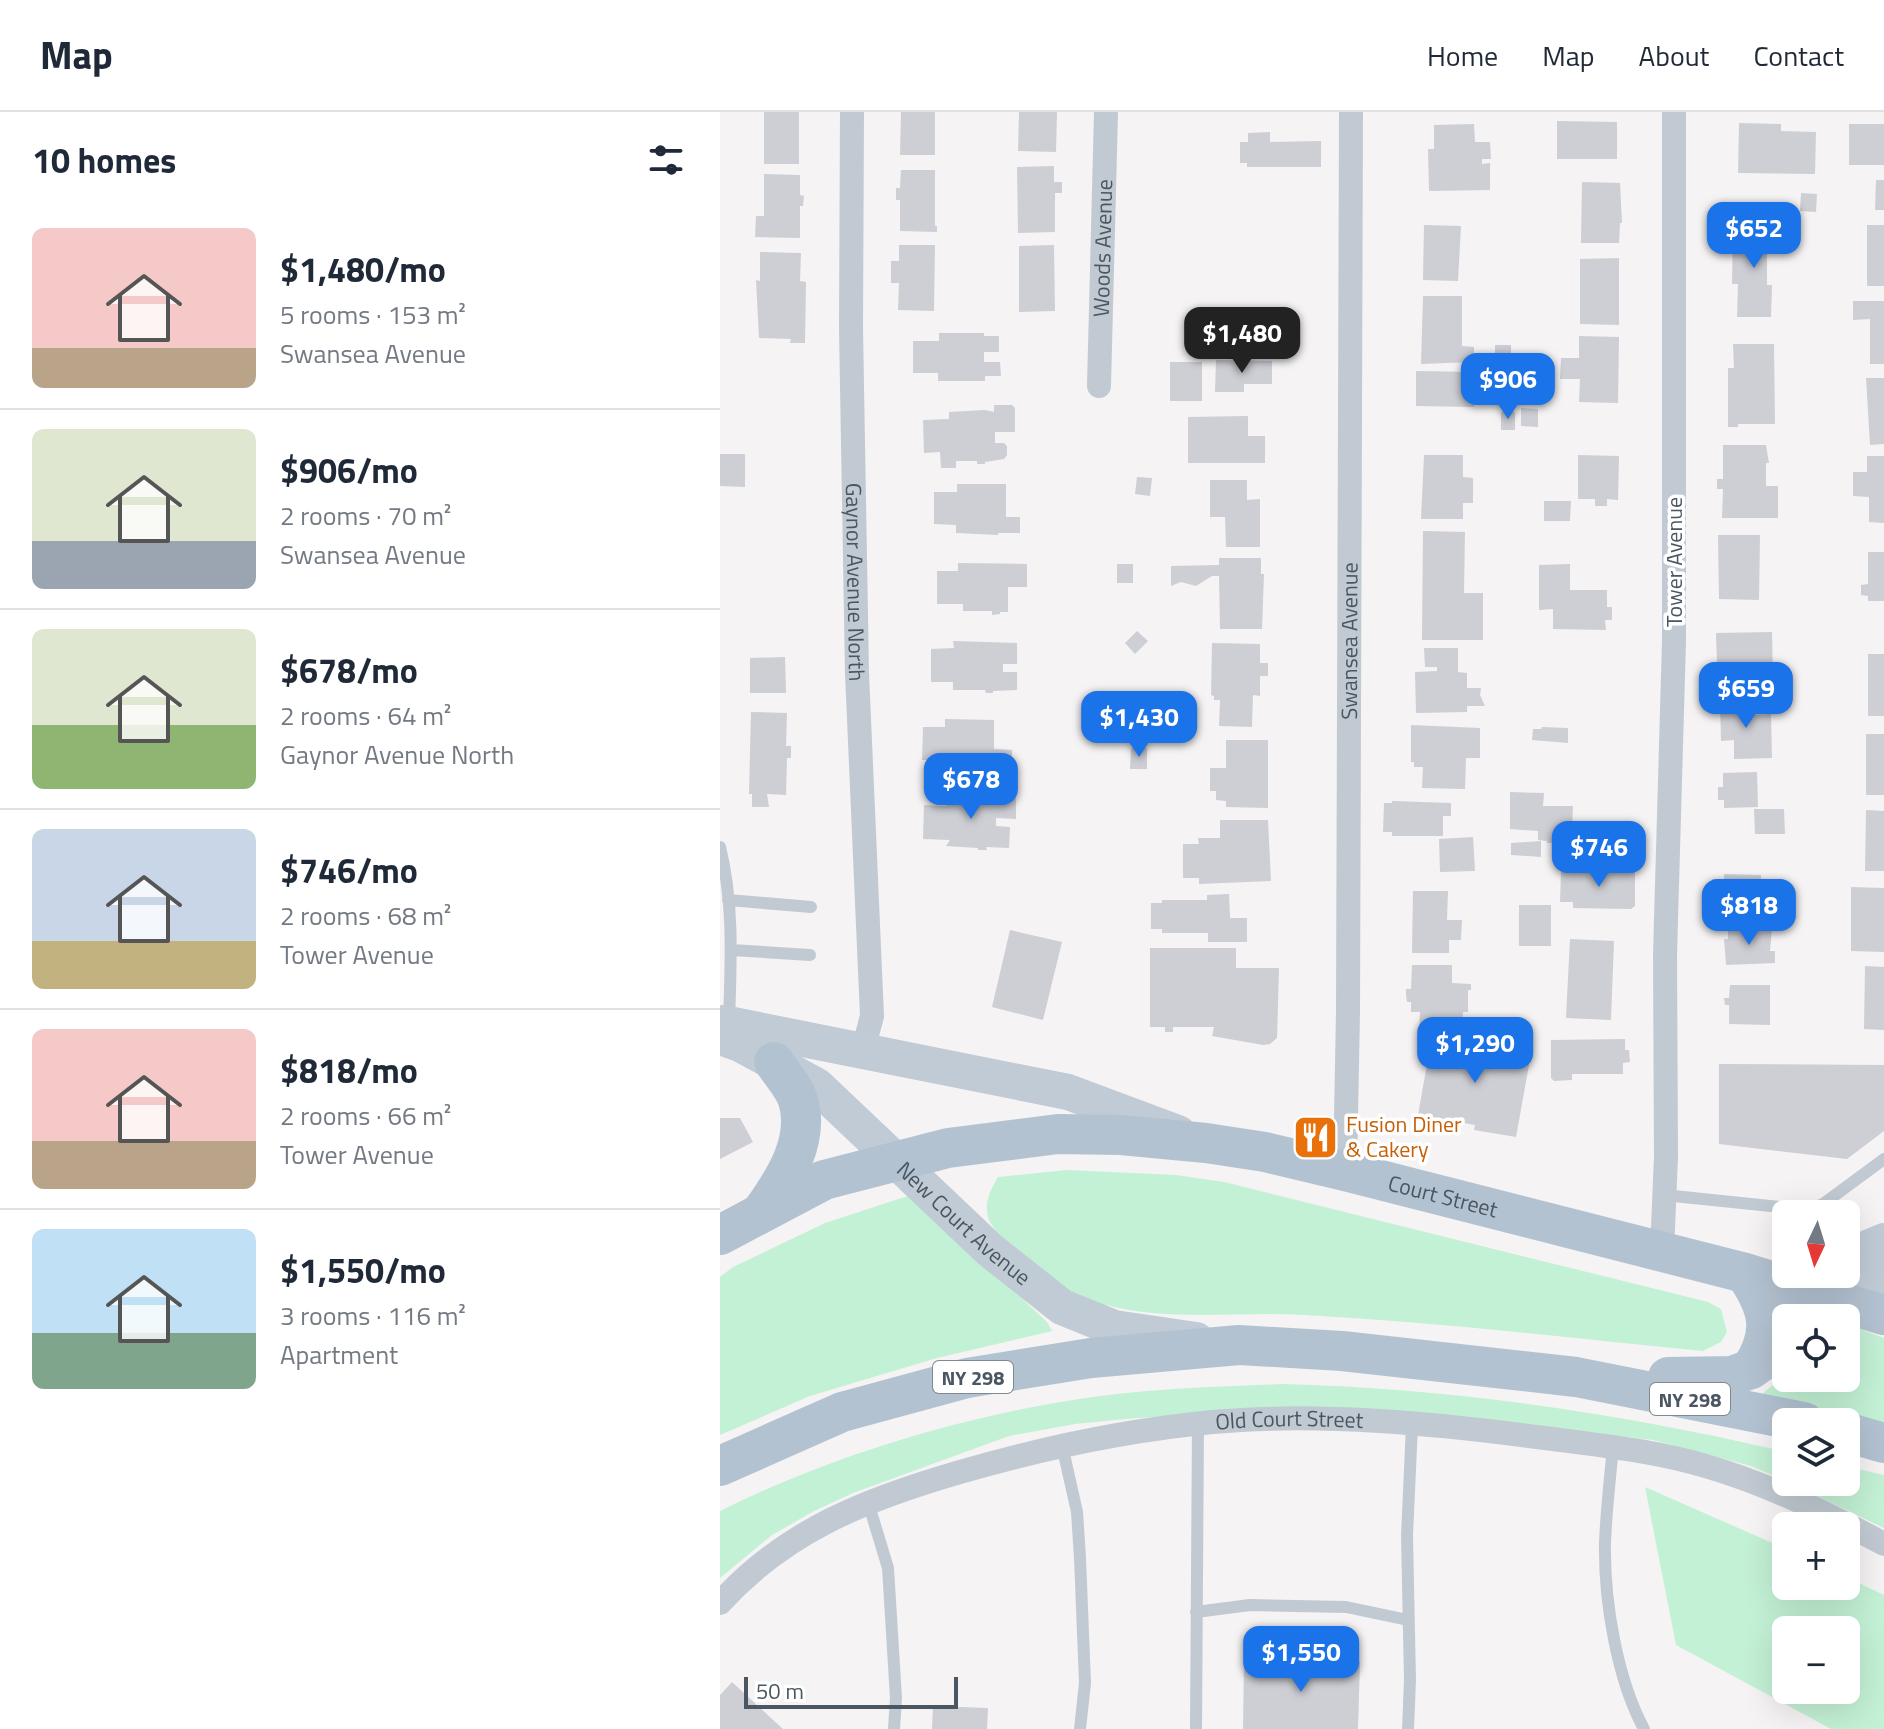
<!DOCTYPE html>
<html lang="en">
<head>
<meta charset="utf-8">
<style>
  :root { --surface:#fff; --page:#f6f6f7; --text:#1f2937; --muted:#747a83; --line:#e0e1e3; --accent:#1a73e8 }
  body { margin:0; font-family:"Titillium Web",sans-serif; background:var(--page); color:var(--text); height:100vh; display:flex; flex-direction:column; font-size:30px; white-space:nowrap }
  * { box-sizing:border-box; margin:0 }
  p { font-size:26px; color:var(--muted) }
  .icon { flex:none; width:44px; height:44px; fill:none; stroke:currentColor; stroke-width:2; stroke-linecap:round; stroke-linejoin:round }
  .map { position:relative; flex:1; overflow:hidden }
  .sheet { display:flex; flex-direction:column; background:var(--surface); width:720px }
  .sheet>* { flex:none }
  .needle { width:52px; rotate:184deg }
  .fabs { position:absolute; left:1052px; top:1088px; display:grid; gap:16px }
  .fabs a { display:grid; place-items:center; width:88px; height:88px; border-radius:12px; background:var(--surface); box-shadow:0 8px 32px #0002; font-size:40px }
  .scale { position:absolute; left:24px; bottom:20px; width:214px; box-sizing:border-box; padding-left:8px; border:4px solid #4a5661; border-top:0; font-size:22px; line-height:28px; white-space:nowrap; color:#4a5661; -webkit-text-stroke:6px #fff; paint-order:stroke }
  .price { position:absolute; translate:-50% -68px; padding:0 18px; border-radius:16px; background:var(--accent); color:#fff; font-size:26px; line-height:52px; filter:drop-shadow(0 2px 4px #0008) }
  .price::after { content:''; position:absolute; left:50%; top:48px; width:24px; height:18px; margin-left:-12px; background:inherit; clip-path:polygon(0 0,100% 0,50% 100%) }
  .price.current { background:#222; color:#fff }
  ul { padding:0; list-style:none }
  li { display:flex; align-items:center; gap:24px; height:200px; padding:0 32px }
  li+li { border-top:2px solid var(--line) }
  li span { display:grid; place-items:center; flex:none; width:224px; height:160px; border-radius:12px; color:#555 }
  li>.icon { margin-inline-start:auto }
  span .icon { width:96px; height:96px; fill:#fffc; stroke-width:1 }
  li b { font-size:34px }
  h2 { display:flex; justify-content:space-between; align-items:center; height:96px; padding:0 32px; font-size:34px }
  header { display:flex; align-items:center; gap:48px; box-sizing:border-box; height:112px; padding:0 40px; background:var(--surface); border-bottom:2px solid var(--line) }
  header strong { font-size:38px }
  nav { display:flex; gap:44px; margin-inline-start:auto; font-size:28px }
  main { display:flex; flex:1; min-height:0 }
  .map>svg:first-child { display:block }
  .green { fill:#c3f1d5; fill-rule:evenodd }
  .building { fill:#cdcfd5 }
  .lines { fill:none; stroke-linecap:round; stroke-linejoin:round }
  .lane { stroke:#c1cad2; stroke-width:12 }
  .street { stroke:#c1cad2; stroke-width:24 }
  .secondary { stroke:#c1cbd6; stroke-width:36 }
  .primary { stroke:#b3c2d1; stroke-width:40 }
  .labels { text-anchor:middle; dominant-baseline:central; stroke-width:7; stroke-linejoin:round; paint-order:stroke }
  .shield { fill:#fff; stroke:#808990; stroke-width:2 }
  .shield-label { font-size:20px; font-weight:bold; fill:#4a5661 }
  .street-label { font-size:22px; fill:#4a5661; stroke:#fff }
  .food-label { font-size:22px; fill:#c56008; stroke:#fff; text-anchor:start }
</style>
</head>
<body>
<header>
<strong>Map</strong>
<nav><a>Home</a><a>Map</a><a>About</a><a>Contact</a></nav>
</header>
<main>
<section class="sheet">
<h2>10 homes<svg class="icon" aria-label="filters" viewBox="0 0 24 24"><path d="M4 7h16M4 17h16"/><circle cx="9" cy="7" r="2"/><circle cx="15" cy="17" r="2"/></svg></h2>
<ul>
<li><span style="background:linear-gradient(#f6c9c9 75%,#b9a48a 0)"><svg class="icon" aria-label="home" viewBox="0 0 24 24"><path d="M3 11l9-7 9 7M6 9v11h12V9"/></svg></span><div><b>$1,480/mo</b><p>5 rooms · 153 m²</p><p>Swansea Avenue</p></div></li>
<li><span style="background:linear-gradient(#dfe7d0 70%,#9aa5b1 0)"><svg class="icon" aria-label="home" viewBox="0 0 24 24"><path d="M3 11l9-7 9 7M6 9v11h12V9"/></svg></span><div><b>$906/mo</b><p>2 rooms · 70 m²</p><p>Swansea Avenue</p></div></li>
<li><span style="background:linear-gradient(#dfe7d0 60%,#8fb573 0)"><svg class="icon" aria-label="home" viewBox="0 0 24 24"><path d="M3 11l9-7 9 7M6 9v11h12V9"/></svg></span><div><b>$678/mo</b><p>2 rooms · 64 m²</p><p>Gaynor Avenue North</p></div></li>
<li><span style="background:linear-gradient(#c9d6e8 70%,#c2b280 0)"><svg class="icon" aria-label="home" viewBox="0 0 24 24"><path d="M3 11l9-7 9 7M6 9v11h12V9"/></svg></span><div><b>$746/mo</b><p>2 rooms · 68 m²</p><p>Tower Avenue</p></div></li>
<li><span style="background:linear-gradient(#f6c9c9 70%,#b9a48a 0)"><svg class="icon" aria-label="home" viewBox="0 0 24 24"><path d="M3 11l9-7 9 7M6 9v11h12V9"/></svg></span><div><b>$818/mo</b><p>2 rooms · 66 m²</p><p>Tower Avenue</p></div></li>
<li><span style="background:linear-gradient(#bfe0f5 65%,#7fa58c 0)"><svg class="icon" aria-label="home" viewBox="0 0 24 24"><path d="M3 11l9-7 9 7M6 9v11h12V9"/></svg></span><div><b>$1,550/mo</b><p>3 rooms · 116 m²</p><p>Apartment</p></div></li>
</ul>
</section>
<div class="map">
<svg width="1164" height="1617" viewBox="0 0 1164 1617">
  <rect width="100%" height="100%" fill="#f5f3f3"/>
  <path class="green" d="M347,1058L456,1063L504,1070L988,1190L1001,1197L1007,1220L1001,1230L983,1239C850,1226 718,1210 585,1203C519,1199 450,1210 386,1193C373,1190 358,1184 346,1178C328,1168 273,1124 268,1105C264,1089 271,1078 278,1065Z
    M191,1083L327,1210L332,1219L217,1246L90,1284L0,1323V1165L13,1155L105,1111Z
    M1135,1215L1164,1226V1318L1046,1290L1043,1284L1044,1280L1066,1263V1266H1126V1218Z
    M561,1272C730,1276 901,1301 1066,1340V1369L1031,1354L933,1328L705,1301L559,1296L405,1307L355,1312L289,1324L133,1381L94,1399L52,1423L0,1466V1399C126,1336 286,1291 427,1279C471,1275 516,1274 561,1272Z
    M1126,1354L1164,1363V1416L1068,1370H1126Z
    M925,1375L1066,1437V1474H1126V1465L1164,1483V1617H1111L956,1533ZM1126,1518V1578H1066V1518Z"/>
  <path class="building" d="M44,0H79V52H44Z
    M181,0H215V43H180Z
    M299,0H337L336,40L298,39Z
    M837,9L897,10V47H837Z
    M1019,11L1061,12V19L1096,20L1095,62L1018,61Z
    M754,12L755,30H770L771,47H762V52L770,51V78L709,79L708,37H714V13Z
    M1129,12H1164V53H1129Z
    M550,20V30L601,29V55H527V51H520V30H528V21Z
    M334,54V70H342V81H335V120L298,121L297,55Z
    M181,58H215V114H217V120L180,119V88H176V76H180Z
    M44,62L80,63V83L84,84L83,94H80V126L35,125L36,104H44Z
    M1156,68H1164V98H1155Z
    M862,70L900,71L902,111H900L899,131H861Z
    M1081,81L1097,82L1096,100L1080,99Z
    M704,113L741,114L738,169L703,168Z
    M1147,113H1164V174H1147Z
    M1045,116H1064L1063,139H1047V173H1052L1051,205H1017L1018,172H1012L1013,118H1045Z
    M179,133H215L214,199L178,198L179,171H171V149H179Z
    M334,133L335,199L299,200V134Z
    M40,140L81,141L80,169L86,170L85,231H70L71,227L39,226L36,168L40,169Z
    M899,146V213L860,212V147Z
    M703,184H742V234L754,235V250L701,252Z
    M1133,189H1164V252H1150V207L1133,208Z
    M219,221H264V224H279V240H264V250H280L281,264H265V269H218V261H193V229H219Z
    M859,224L899,225L898,291L859,290L860,267H840L841,246H859Z
    M1013,232H1054L1055,312H1018V315H1008V256H1014Z
    M775,233H791V250H775Z
    M496,248L552,249V272H524V280H495Z
    M450,250H482V289H450Z
    M696,259L754,260V275H766V290L754,289V295L696,294Z
    M1146,266H1164V332L1150,333Z
    M274,293H292L295,296V320H275V331H284L287,334V343L284,347L265,350V352H257V349H236V356H221L220,340L204,341L203,308L229,307V300L265,298L274,300Z
    M801,296L818,297V315L801,314Z
    M781,300H795V318H781Z
    M528,304V324H545V351H468V305Z
    M1003,333H1046L1049,351H1046V374H1058V406H1002L1003,377H997V367H1003Z
    M0,342H25V375L0,374Z
    M704,343H743V365L753,366V391H743V407H701Z
    M858,343L899,344L898,388L887,387V394H875V387H858Z
    M1147,344H1164V411L1149,410V385L1133,384V360H1147Z
    M417,365L432,366L430,384L415,382Z
    M490,368H527V388L540,387V435H506L505,405H490Z
    M237,372H286V405H300V421H278V423L236,421V413L214,412V380H237Z
    M824,389H851L850,409H824Z
    M703,419L745,420L744,481H763V528H702Z
    M998,423H1040L1039,488L999,487Z
    M1148,440H1164V489H1148V484L1141,483V473L1148,472Z
    M499,446H541V462H544L542,517H500L499,464H492L476,474L461,470L451,474V454L499,453Z
    M238,451L307,452V475H288V500H280V502L272,503V499H243V492H217V459H238Z
    M397,452H413V471H397Z
    M850,452V478H887V495H892V508H885L886,518L833,517V497L819,498V453Z
    M417,519L428,529L415,542L405,531Z
    M1052,520L1053,568L1001,569V551H997L996,521Z
    M233,529L297,531V552H283V560H297V578L273,579V581H266L265,578H233V570H211V537L234,536Z
    M492,531L540,532V551H548V564H540V584L533,583L532,615L499,614L500,588H494V584L491,583Z
    M704,536H738V560L747,561V576H761L760,583L765,594H747V600L696,601L695,560L717,559V555H705Z
    M1148,542H1164V604H1148Z
    M65,545L66,581H30V546Z
    M1032,588L1033,603L1051,602L1052,646L1014,647V628L1001,629L1000,589Z
    M31,600L67,601L66,634H71V646H67L66,683L47,682L49,695H32V682H29Z
    M225,607L274,608V637L292,638V665H271V657L225,656V648H202L203,615H225Z
    M691,613L760,616V646H746L745,677L702,676L703,655H694V650H691Z
    M822,615L848,616V631L812,628L813,617H821Z
    M1146,622H1164V683H1146Z
    M506,628H548V696L506,695V689L496,688V679H490V656H506Z
    M411,636H427V657H410Z
    M1037,660L1038,695L1004,696V688H998V675H1003V661Z
    M790,680L824,681L823,694H853L852,715H856V729H852V731H827V729L818,728V719L790,717Z
    M256,681L281,682V685L296,686V707L276,706V714L290,715L289,736L266,735L267,738H258V736L226,734L230,728L203,727L204,693L226,694V685L256,686Z
    M672,689L731,691V704H723V724H672V720H663L664,691H672Z
    M1034,697H1064L1065,722H1035Z
    M1146,698L1164,699V759H1145Z
    M500,708H548L551,769L479,772V766H463V732H479L478,726H500Z
    M753,725L755,759L720,760L719,727Z
    M821,729V745L791,743V731Z
    M854,758L915,759V794L911,797L853,796V790H840L841,760H854Z
    M1004,762L1041,763L1039,803H1015V796H1004V786H992V767H1004Z
    M1131,775L1164,776V840L1131,839Z
    M693,779H728L727,808H742L741,828H729V841H692Z
    M509,782L510,806H527V830H488V821H442V817H431V791H442V788H487V783Z
    M799,793H831V834H799Z
    M1008,816L1052,817L1050,839H1055V851L1006,853L1004,827H1008Z
    M290,818L342,830L323,908L272,895Z
    M850,827L894,829L891,908L846,906Z
    M430,836H516V856H559L557,926L550,932L543,933L492,924L494,915H453V920H445V915H430Z
    M692,853H732V871L751,872V878H748V900H743L742,916H738V919H699L700,900H691V890H687L686,883V877H691Z
    M1145,854L1164,855V918L1144,917Z
    M1010,873H1050V913L1009,912V893H1005L1004,886H1009Z
    M712,924L811,942L796,1025L754,1018L755,1013L698,1003Z
    M905,927V938H909L910,950L903,951V962H852V968L834,969L831,966V928Z
    M999,952L1164,953V1019L1127,1047L999,1032Z
    M0,1006H20L33,1030L0,1047Z
    M588,1537L608,1538L607,1550H640L638,1617H523L524,1548L588,1549Z
    M12,1570L63,1617H0V1583Z
    M213,1594L268,1596L267,1617H212Z"/>
  <g class="lines">
    <path class="lane" d="M0,735C14,791 11,851 9,909
      M8,788L91,795
      M12,838L90,843
      M944,1083L1089,1098L1103,1092L1164,1047
      M342,1333L357,1400L360,1446L365,1571L360,1617
      M893,1335C890,1367 886,1400 885,1432C884,1489 897,1567 924,1617
      M148,1390L168,1456L176,1586L174,1617
      M476,1500L530,1493L626,1495L688,1508
      M476,1617L478,1312
      M688,1617L690,1568L687,1424L692,1313"/>
    <g class="street">
      <path id="s1" d="M132,0L131,216L137,561L152,904L143,938"/>
      <path id="s2" d="M379,274L386,0"/>
      <path id="s3" d="M625,1059L628,900L631,0"/>
      <path d="M942,1140L946,1044L945,843L954,529V0"/>
      <path id="s4" d="M0,1491C66,1418 147,1387 240,1360C323,1336 407,1318 493,1310C600,1300 719,1312 825,1326C880,1333 936,1339 989,1355C1050,1373 1108,1402 1164,1432"/>
    </g>
    <g class="secondary">
      <path d="M3,911L348,980L458,1021"/>
      <path id="s5" d="M0,925L20,932L97,974L270,1138L342,1195L394,1216L476,1228"/>
      <path d="M1126,1145L1164,1129"/>
      <path d="M1130,1192L1164,1160"/>
    </g>
    <g class="primary">
      <path d="M43,1098C65,1067 90,1028 78,988C74,975 61,961 54,950"/>
      <path id="s6" d="M0,1123L104,1068L228,1036L338,1022L401,1023L486,1031L545,1040L625,1059L1025,1161L1164,1203"/>
      <path d="M1025,1161C1049,1197 1055,1220 1031,1257"/>
      <path d="M948,1265L1012,1264L1031,1257L1066,1233"/>
      <path d="M1126,1320L1164,1331"/>
      <path d="M0,1354L122,1300L247,1266L371,1246L519,1233L622,1239L856,1265L1084,1310"/>
    </g>
  </g>
  <defs>
    <symbol id="restaurant-square" viewBox="-11 -11 22 22"><rect x="-9" y="-9" width="18" height="18" rx="4" fill="#e8710a" stroke="#fff"/><path d="M-5-6h1v4h1v-4h1v4h1v-4h1v5L-1.5 .5V6h-2V.5L-5-1ZM5-6V6H3V1.5H1.5Q1.5-4 5-6Z" fill="#fff"/></symbol>
  </defs>
  <g fill-rule="evenodd">
    <use href="#restaurant-square" x="570" y="1000" width="51" height="51"/>
  </g>
  <g class="labels">
    <g class="shield">
      <rect x="213" y="1249" width="80" height="32" rx="6"/>
      <rect x="930" y="1271" width="80" height="32" rx="6"/>
    </g>
    <g class="shield-label">
      <text x="253" y="1265">NY 298</text>
      <text x="970" y="1287">NY 298</text>
    </g>
    <g class="street-label">
      <text stroke="none"><textPath href="#s2" startOffset="138">Woods Avenue</textPath></text>
      <text transform="translate(954 450) rotate(-90)">Tower Avenue</text>
      <text stroke="none"><textPath href="#s1" startOffset="470">Gaynor Avenue North</textPath></text>
      <text stroke="none"><textPath href="#s3" startOffset="530">Swansea Avenue</textPath></text>
      <text stroke="none"><textPath href="#s6" startOffset="748">Court Street</textPath></text>
      <text stroke="none"><textPath href="#s5" startOffset="310">New Court Avenue</textPath></text>
      <text stroke="none"><textPath href="#s4" startOffset="612">Old Court Street</textPath></text>
    </g>
    <g class="food-label">
      <text x="626" y="1012">Fusion Diner<tspan x="626" dy="25">&amp; Cakery</tspan></text>
    </g>
  </g>
</svg>
<div class="fabs">
<a><svg class="needle" viewBox="-14 -14 28 28"><path d="M0-13l5 13h-10z" fill="#e53935"/><path d="M0 13l5-13h-10z" fill="#747a83"/></svg></a>
<a><svg class="icon" aria-label="locate" viewBox="0 0 24 24"><circle cx="12" cy="12" r="6"/><path d="M12 2v4M12 18v4M2 12h4M18 12h4"/></svg></a>
<a><svg class="icon" aria-label="layers" viewBox="0 0 24 24"><path d="M12 4l9 5-9 5-9-5zM3 14l9 5 9-5"/></svg></a>
<a>+</a>
<a>−</a>
</div>
<div class="scale">50 m</div>
<b class="price" style="left:1034px;top:158px">$652</b>
<b class="price current" style="left:522px;top:263px">$1,480</b>
<b class="price" style="left:788px;top:309px">$906</b>
<b class="price" style="left:1026px;top:618px">$659</b>
<b class="price" style="left:419px;top:647px">$1,430</b>
<b class="price" style="left:251px;top:709px">$678</b>
<b class="price" style="left:879px;top:777px">$746</b>
<b class="price" style="left:1029px;top:835px">$818</b>
<b class="price" style="left:755px;top:973px">$1,290</b>
<b class="price" style="left:581px;top:1582px">$1,550</b>
</div>
</main>
</body>
</html>
